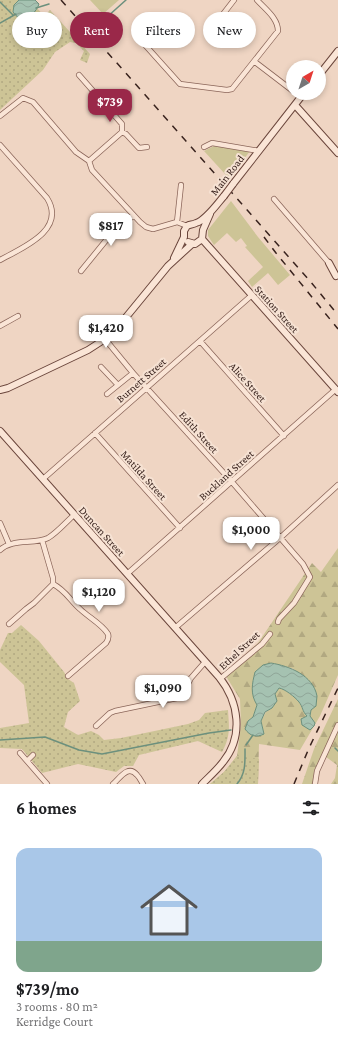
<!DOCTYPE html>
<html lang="en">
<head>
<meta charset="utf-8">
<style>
  :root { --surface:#fff; --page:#f6f6f6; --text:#202124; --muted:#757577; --accent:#9a2849 }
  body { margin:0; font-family:"Crimson Pro",serif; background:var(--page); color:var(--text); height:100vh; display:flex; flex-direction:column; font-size:15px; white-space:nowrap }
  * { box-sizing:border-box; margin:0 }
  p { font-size:13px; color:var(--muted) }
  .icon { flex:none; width:22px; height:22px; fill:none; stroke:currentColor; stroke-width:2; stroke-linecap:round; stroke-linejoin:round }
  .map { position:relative; height:784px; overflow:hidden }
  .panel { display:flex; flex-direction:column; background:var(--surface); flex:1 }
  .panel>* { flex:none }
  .banner { position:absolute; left:12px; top:12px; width:314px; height:36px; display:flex; gap:8px }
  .needle { width:26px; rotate:39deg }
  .tools { position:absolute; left:286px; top:60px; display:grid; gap:8px }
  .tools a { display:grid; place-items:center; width:40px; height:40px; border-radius:50%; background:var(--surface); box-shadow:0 2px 6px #0003; font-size:20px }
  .price { position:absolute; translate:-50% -34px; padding:0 9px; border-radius:8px; background:#fff; color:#222; font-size:13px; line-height:26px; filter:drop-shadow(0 1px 2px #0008) }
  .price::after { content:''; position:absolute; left:50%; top:24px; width:12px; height:9px; margin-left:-6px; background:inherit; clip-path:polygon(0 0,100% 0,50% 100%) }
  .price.active { background:var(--accent); color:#fff }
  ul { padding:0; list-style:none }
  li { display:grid; align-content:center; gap:8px; height:212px; padding:0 16px }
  li span { display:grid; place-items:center; height:124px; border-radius:12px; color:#555 }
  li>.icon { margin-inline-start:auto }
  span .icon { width:72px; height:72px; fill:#fffc; stroke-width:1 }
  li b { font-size:17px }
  h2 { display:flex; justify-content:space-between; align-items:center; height:48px; padding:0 16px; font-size:17px }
  .tag { padding:0 14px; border-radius:18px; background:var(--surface); box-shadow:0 2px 6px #0003; font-size:14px; line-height:36px }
  .tag.active { background:var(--accent); color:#fff }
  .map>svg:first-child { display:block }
  .grass { fill:#cdc496 }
  .forest { fill:url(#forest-firs); fill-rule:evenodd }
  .park { fill:url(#park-dots) }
  .water { fill:url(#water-waves); stroke:#6c907d }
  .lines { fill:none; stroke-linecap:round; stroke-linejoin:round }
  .stream { stroke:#6c907d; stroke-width:1.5 }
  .street-casing { stroke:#8a6559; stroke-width:6 }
  .secondary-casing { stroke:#6b463c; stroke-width:8 }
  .street { stroke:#fae5d6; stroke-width:4.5 }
  .secondary { stroke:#fae5d6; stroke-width:6 }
  .rail { stroke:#39231e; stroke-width:1.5; stroke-dasharray:7 7; stroke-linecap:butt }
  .secondary-bridge-casing { stroke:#6b463c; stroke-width:8; stroke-linecap:butt }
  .secondary-bridge { stroke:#fae5d6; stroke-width:6 }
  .labels { text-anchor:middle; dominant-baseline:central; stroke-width:4; stroke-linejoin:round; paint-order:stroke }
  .street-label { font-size:11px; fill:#39231e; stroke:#f6e2d3 }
</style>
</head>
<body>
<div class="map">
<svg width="338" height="784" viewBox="0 0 338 784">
  <defs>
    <pattern id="forest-firs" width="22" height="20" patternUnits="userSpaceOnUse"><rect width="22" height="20" fill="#cdc496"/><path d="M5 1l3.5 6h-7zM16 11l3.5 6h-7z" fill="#b1a881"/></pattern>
    <pattern id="park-dots" width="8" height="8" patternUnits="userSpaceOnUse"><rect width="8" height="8" fill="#cdc496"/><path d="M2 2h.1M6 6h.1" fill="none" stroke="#b1a881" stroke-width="1.8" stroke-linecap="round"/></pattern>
    <pattern id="water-waves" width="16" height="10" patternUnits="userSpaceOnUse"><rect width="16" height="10" fill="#a5c2b1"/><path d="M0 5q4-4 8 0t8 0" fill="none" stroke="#8fa698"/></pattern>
  </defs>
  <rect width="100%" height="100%" fill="#efd5c3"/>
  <path class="grass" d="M90,0H119L103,14Z
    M214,146L250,151L228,180L225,174L204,151Z
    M231,201L258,237L290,275L278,285L268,273L252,287L248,281L263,267L245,247L247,246L241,238L236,242L227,233L214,245L208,236V230Z"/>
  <path class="forest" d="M338,548V675L320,716L300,750L259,744L258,784H210L224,772L237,756L241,725L240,699L224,673L258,643L312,563L321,572ZM271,663L294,669L311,710L310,716C300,710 304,708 298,701C295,697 284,689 279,687L275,695L277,701L272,708L266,712L261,721L263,728L248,721L253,717L257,705C250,694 252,684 255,672Z
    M338,699V784H331L335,778L337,765L322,754L314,771L313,784H302L314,749Z"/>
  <path class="park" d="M0,0H30L44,16L50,10L90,54L87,63L80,60L84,51L76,43L70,42L55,52L43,70L0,110Z
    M21,625L39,641L64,672L68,679L74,683L80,701L68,712L64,727L78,735L91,731L99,735L104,740L121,738L188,724L199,720L205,713L228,710C229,726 231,736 222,752L198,741L139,755L133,766H124L116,772L78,764L42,773L22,749L0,748V728L29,723L24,685L0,662V650L8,633H12Z
    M237,756L259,759L258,784H210L224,772Z"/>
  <path class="water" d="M19,0H35L39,4C37,11 28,20 21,21L13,12L14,5Z
    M271,663C289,666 313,675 317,696C317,699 316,703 316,706L311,710L310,716L315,723L314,726L310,730L302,725L301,719L307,716C302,711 303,707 299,702C295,697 285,689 279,688L275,694L277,701L272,708L265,712L261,721L264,734C256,738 250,736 245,729L248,721L253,717L257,705C250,694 252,684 255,672L263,665Z"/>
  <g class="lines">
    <path class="stream" d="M0,2L13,15
      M36,8L49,4
      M0,23L16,14
      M97,26L126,0
      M0,740L45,737L79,750L102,754L209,733L231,730
      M246,745L253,735
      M335,748L338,751
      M237,784C246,773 245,762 245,749"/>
    <defs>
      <path id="street" d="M210,31L234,0
        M137,36L180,84L227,90L232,89L278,31C278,18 265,9 257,0
        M255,62L293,91
        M79,75L122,124V132L126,134L139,148L147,147
        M0,116L23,98L33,102L76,152L89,161L92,170L140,222L146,227L153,229L177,222L187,226
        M0,145L47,198C67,230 22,248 0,260
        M204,147L212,143L259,151
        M89,161L122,132
        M274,199L329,263
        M177,222L181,185
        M81,271L112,233L133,216
        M0,326L18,316
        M105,339L133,373L232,482L303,564L310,577L294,603L279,619L278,622
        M200,341L284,436
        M101,367L118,385
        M107,394L133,373
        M95,433L180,528
        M43,479L252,295
        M0,523L9,544
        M42,540L53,578V584C65,590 70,600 80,609C88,617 102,624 108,634C109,637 108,640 106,643L68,676
        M0,550C13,538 33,545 48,538C57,533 66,522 74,515
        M127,574L336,389
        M9,624L26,609L34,603L53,584
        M175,628L280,538L338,485
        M220,679L262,644L270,634
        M96,726L110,713L115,711L177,698L184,692L191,678L205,662
        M20,753L47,784
        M27,761L33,755
        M113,784C120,778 128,764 137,775C140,778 141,781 143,784
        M315,784L317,771L338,725"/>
      <path id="secondary" d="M319,75L338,51
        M295,105L338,153
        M233,184L304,93
        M202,239L338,392
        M188,242L195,244L202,239L203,230L210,214
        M174,258L184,237V231L187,226C190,224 192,225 196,223C206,220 217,204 224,196
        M329,263L336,276
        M0,390L8,388L88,350L105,339L118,327L168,266L192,244
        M0,431L219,677C239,702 244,736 223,762C217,770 209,777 202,784"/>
    </defs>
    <use href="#street" class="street-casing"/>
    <use href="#secondary" class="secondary-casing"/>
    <use href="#street" class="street"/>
    <use href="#secondary" class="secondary"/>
    <path class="rail" d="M61,0L310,281L338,315
      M264,237L276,253L338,329
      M294,784L309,748L338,688"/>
    <defs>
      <path id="secondary-bridge" d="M224,196L233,184"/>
    </defs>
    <use href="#secondary-bridge" class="secondary-bridge-casing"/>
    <use href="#secondary-bridge" class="secondary-bridge"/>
  </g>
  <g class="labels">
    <g class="street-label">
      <text transform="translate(227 175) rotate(-52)">Main Road</text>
      <text transform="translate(277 309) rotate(48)">Station Street</text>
      <text transform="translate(141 380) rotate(-41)">Burnett Street</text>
      <text transform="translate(248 382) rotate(48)">Alice Street</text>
      <text transform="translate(199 432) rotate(48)">Edith Street</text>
      <text transform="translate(144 475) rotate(48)">Matilda Street</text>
      <text transform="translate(226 475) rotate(-42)">Buckland Street</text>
      <text transform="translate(102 531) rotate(48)">Duncan Street</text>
      <text transform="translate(239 650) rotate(-43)">Ethel Street</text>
    </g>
  </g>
</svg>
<div class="tools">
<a><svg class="needle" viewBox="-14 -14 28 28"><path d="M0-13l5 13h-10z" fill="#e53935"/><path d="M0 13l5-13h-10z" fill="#757577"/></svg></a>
</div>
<b class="price active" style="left:110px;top:123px">$739</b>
<b class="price" style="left:111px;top:247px">$817</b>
<b class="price" style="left:106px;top:349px">$1,420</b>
<b class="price" style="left:251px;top:551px">$1,000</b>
<b class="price" style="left:99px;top:613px">$1,120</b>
<b class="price" style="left:163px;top:709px">$1,090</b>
<div class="banner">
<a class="tag">Buy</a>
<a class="tag active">Rent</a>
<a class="tag">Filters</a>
<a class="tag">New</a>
</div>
</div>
<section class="panel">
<h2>6 homes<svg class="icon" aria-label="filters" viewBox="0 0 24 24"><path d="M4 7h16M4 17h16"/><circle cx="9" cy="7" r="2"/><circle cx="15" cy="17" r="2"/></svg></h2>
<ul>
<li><span style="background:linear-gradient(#a9c7e8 75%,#7fa58c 0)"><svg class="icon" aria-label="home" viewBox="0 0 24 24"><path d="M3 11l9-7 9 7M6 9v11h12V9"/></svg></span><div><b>$739/mo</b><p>3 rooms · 80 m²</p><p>Kerridge Court</p></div></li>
</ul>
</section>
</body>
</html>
